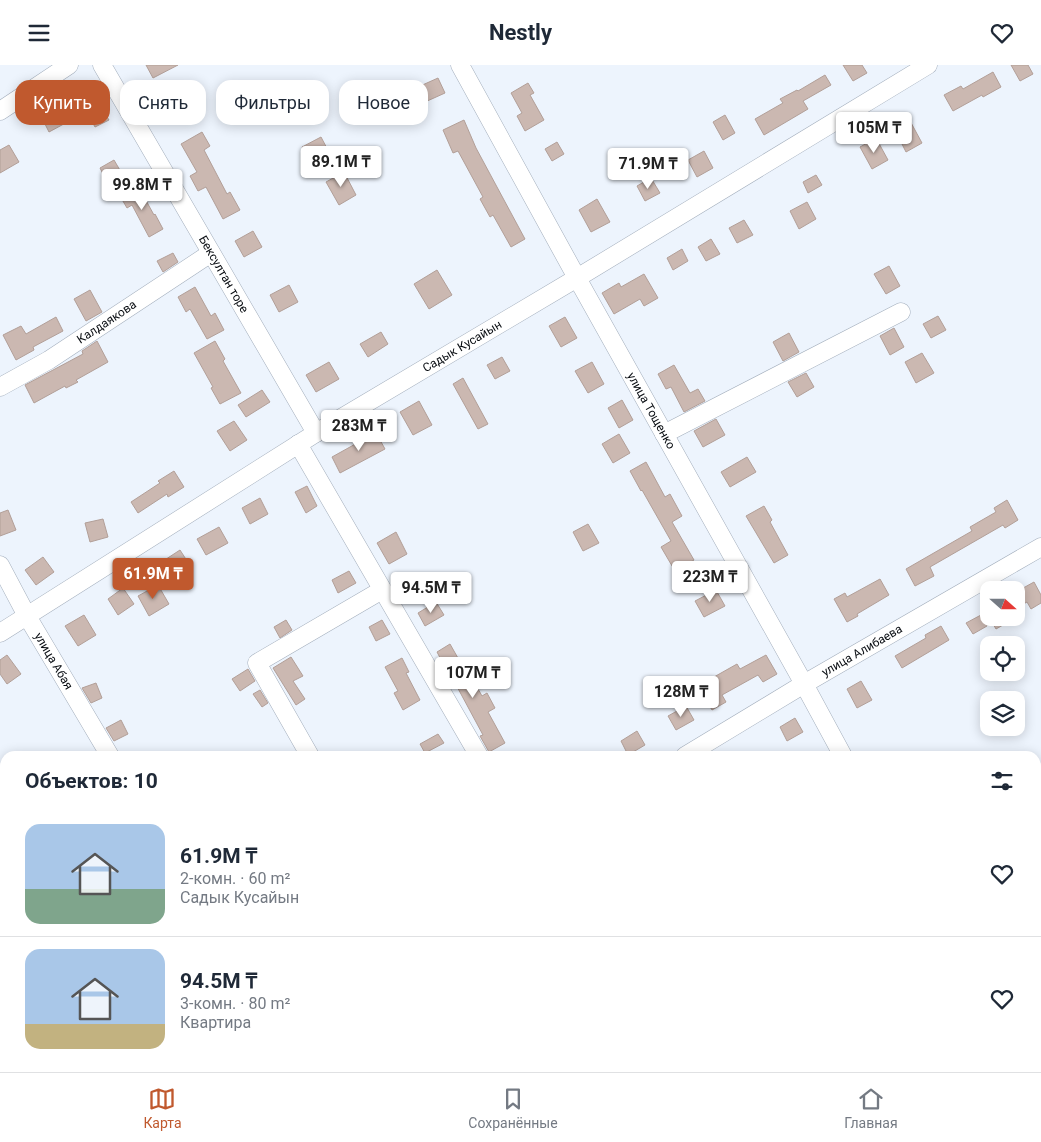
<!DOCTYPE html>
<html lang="ru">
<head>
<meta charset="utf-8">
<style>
  :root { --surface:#fff; --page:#f6f6f7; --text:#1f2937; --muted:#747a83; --line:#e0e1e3; --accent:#c0592e }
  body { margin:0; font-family:Roboto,sans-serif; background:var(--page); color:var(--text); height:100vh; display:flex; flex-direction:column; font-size:19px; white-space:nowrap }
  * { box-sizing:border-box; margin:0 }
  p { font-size:16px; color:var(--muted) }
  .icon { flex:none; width:28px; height:28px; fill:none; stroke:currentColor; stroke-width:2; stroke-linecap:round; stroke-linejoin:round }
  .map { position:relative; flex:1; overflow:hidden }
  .side { position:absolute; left:0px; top:686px; width:1041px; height:321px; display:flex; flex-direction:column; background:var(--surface); border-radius:15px 15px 0 0; box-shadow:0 2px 12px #0003 }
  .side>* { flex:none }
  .hud { position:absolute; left:15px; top:15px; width:500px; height:45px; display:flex; gap:10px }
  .needle { width:32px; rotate:111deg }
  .buttons { position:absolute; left:980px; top:516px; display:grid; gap:10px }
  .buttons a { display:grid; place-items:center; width:45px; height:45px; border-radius:10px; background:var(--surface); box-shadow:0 2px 12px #0003; font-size:25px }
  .price { position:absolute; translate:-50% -42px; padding:0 11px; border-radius:5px; background:#fff; color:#222; font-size:16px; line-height:32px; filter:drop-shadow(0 1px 2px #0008) }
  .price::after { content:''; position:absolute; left:50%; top:30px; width:15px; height:11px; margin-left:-8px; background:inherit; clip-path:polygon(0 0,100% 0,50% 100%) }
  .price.on { background:var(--accent); color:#fff }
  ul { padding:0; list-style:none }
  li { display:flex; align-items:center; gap:15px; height:125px; padding:0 25px }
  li+li { border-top:1px solid var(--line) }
  li span { display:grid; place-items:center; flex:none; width:140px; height:100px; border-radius:15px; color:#555 }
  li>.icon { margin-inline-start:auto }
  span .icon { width:60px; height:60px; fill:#fffc; stroke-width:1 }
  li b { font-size:21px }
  h2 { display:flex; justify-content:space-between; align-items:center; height:60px; padding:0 25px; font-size:21px }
  .pill { padding:0 18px; border-radius:15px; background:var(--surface); box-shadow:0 2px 12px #0003; font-size:18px; line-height:45px }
  .pill.on { background:var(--accent); color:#fff }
  header { display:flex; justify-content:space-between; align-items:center; height:65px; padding:0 25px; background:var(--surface); font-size:22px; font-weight:700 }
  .menu { display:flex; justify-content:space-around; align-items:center; height:70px; border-top:1px solid var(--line); background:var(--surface); font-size:14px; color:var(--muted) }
  .menu a { display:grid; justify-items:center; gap:2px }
  .menu .on { color:var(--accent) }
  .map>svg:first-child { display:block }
  .building { fill:#cbb8b1; stroke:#b29f98 }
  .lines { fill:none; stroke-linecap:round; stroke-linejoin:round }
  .minor-casing { stroke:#a3aebc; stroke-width:19 }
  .minor { stroke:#fff; stroke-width:18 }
  .labels { text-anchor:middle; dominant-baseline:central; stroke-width:4; stroke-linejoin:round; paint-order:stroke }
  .street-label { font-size:12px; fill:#080c11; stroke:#edf4fd }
</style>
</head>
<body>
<header><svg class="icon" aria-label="menu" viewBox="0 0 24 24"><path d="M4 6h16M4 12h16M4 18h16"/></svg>Nestly<svg class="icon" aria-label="heart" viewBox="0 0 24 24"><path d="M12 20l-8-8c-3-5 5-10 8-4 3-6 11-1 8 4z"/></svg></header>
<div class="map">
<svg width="1041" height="1007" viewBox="0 0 1041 1007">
  <rect width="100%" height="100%" fill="#edf4fd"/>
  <path class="building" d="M146,0H178L153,13Z
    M843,0H862L867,8L853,16Z
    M1011,0H1028L1033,9L1020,16Z
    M993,7L1001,22L983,32L982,30L953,46L944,30L961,21L963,24Z
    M825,10L831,20L803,36L808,44L764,70L755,54L783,38L780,34L797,25L798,26Z
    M438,13L445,28L425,37L418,22Z
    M528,18L534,28L530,30L544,55L525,66L517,51L522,48L511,28Z
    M283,30L290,43L275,52L267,38Z
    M65,40L73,54L49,67L42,53Z
    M102,44L109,55L95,62L89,51Z
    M725,50L735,68L723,75L713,57Z
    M909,54L922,78L906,87L894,63Z
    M464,55L476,83L525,174L511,182L493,150L490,152L480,134L483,132L458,86L453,88L443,65Z
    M202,67L210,81L204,85L227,129L230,127L240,145L223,154L206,122L198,126L190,111L197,107L181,79Z
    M321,72L330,89L312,99L302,82Z
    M876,73L888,95L872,104L860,82Z
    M557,77L564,89L552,96L545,84Z
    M9,80L19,97L0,108V85Z
    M704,86L713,103L697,112L688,95Z
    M114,95L121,107L106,115L100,103Z
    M344,107L356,130L339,140L326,117Z
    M816,110L822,120L808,128L803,117Z
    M651,113L660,128L645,136L637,121Z
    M138,121L154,150L155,149L163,164L149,172L132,140L127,143L120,131Z
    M597,134L610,157L591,167L579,145Z
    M807,137L816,154L799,164L790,146Z
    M744,155L753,170L737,178L729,163Z
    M253,166L262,182L244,192L235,176Z
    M711,174L720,189L706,196L698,182Z
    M682,184L688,196L673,205L667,193Z
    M173,188L178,197L163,207L157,196Z
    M889,201L900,221L886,229L874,209Z
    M437,205L452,230L429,244L414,219Z
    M644,209L658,233L644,241L640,234L614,249L602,228L619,218L621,222Z
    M289,220L298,237L279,247L270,230Z
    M195,222L211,251L215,248L224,265L207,274L190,244L186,247L178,232Z
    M90,225L102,247L86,256L74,234Z
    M938,251L946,265L931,273L923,259Z
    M56,252L63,266L33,282L34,285L16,295L3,270L21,261L26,269Z
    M565,252L577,273L561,282L549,261Z
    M894,263L904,282L890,290L880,271Z
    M381,267L388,279L368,292L360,279Z
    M789,268L799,287L783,296L773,277Z
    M97,276L108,297L76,315L78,317L66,323L65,321L34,338L25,320L83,289L82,286Z
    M215,276L225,294L223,296L241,328L220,339L211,323L213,322L194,288Z
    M922,288L934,308L916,318L905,297Z
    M502,292L510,306L495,314L487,300Z
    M329,297L339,314L316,327L306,310Z
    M592,297L604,319L588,328L575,306Z
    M674,300L690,328L698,324L705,336L684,347L671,322L666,324L658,309Z
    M806,308L814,322L797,332L788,317Z
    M463,313L488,359L478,364L453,319Z
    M262,325L270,337L246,352L238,340Z
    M622,335L633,355L619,363L608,343Z
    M419,336L432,360L413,370L400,347Z
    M716,354L725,370L703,382L694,366Z
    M234,356L247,375L230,386L217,366Z
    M375,366L385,384L340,408L332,392L359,377L358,375Z
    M619,369L630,388L613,398L602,379Z
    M747,392L756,407L730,422L721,407Z
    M646,397L665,432L670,429L682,451L672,457L694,495L675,506L661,482L671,476L642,425L641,426L630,406Z
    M174,406L184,422L168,432L167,429L138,448L131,437L160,418L158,416Z
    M307,421L317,441L306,448L295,427Z
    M260,433L268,449L250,459L242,443Z
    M1007,435L1018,455L1005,463L1003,460L930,502L934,511L915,521L906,504L972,466L970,462L996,447L994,443Z
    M764,441L772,455L770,457L788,490L774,498L746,451Z
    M8,445L16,465L0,471V448Z
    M103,454L108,472L90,477L85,458Z
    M588,459L599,478L583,486L573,467Z
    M219,462L228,478L206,490L197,474Z
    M396,467L407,489L389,499L377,478Z
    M180,485L191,502L168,516L157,500Z
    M43,492L54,507L36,520L25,505Z
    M349,506L356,518L338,528L332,515Z
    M880,514L889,530L857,549L858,551L847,557L834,534L845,528L847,532Z
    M1034,517L1041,530V538L1031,544L1027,537L1016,543V527Z
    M158,520L169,539L149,551L138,531Z
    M123,523L134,539L118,550L108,534Z
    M716,525L725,541L704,552L695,536Z
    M436,537L444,550L425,561L418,548Z
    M84,550L96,570L78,581L65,561Z
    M981,550L987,561L973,569L966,558Z
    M989,552H1017L996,564Z
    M286,555L292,565L280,573L274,562Z
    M382,555L390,569L376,576L369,562Z
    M941,561L949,575L902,603L895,591L926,573L925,570Z
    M450,579L467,609L469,608L482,631L487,628L495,643L488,647L505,678L489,687L480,671L483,670L447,603L446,604L437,587Z
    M7,590L21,609L7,619L0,609V595Z
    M766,590L777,609L763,617L758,610L722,630L726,637L712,645L698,621L737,599L740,604Z
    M291,592L303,611L293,616L305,634L296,640L273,603Z
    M402,593L409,607L406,608L420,635L403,645L394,628L398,626L385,602Z
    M248,604L255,616L240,626L232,614Z
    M861,616L872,635L857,643L847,624Z
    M96,618L102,633L91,638L82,623Z
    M260,625L268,638L262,642L253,629Z
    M686,641L694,655L676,665L668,651Z
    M795,653L803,667L787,676L780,662Z
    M121,655L128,669L114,676L106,663Z
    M637,666L645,680L628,690L621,676Z
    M438,669L444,678L425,688L420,679Z"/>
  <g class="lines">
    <defs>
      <g id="minor">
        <path id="s1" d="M102,0L316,368"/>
        <path id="s2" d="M460,0L577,213L804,619L843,691"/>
        <path d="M0,46L69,0"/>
        <path id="s3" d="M0,322L49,295L211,188"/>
        <path d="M664,369L901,247"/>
        <path d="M298,379L479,691"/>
        <path id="s4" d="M0,500L27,551L110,691"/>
        <path id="s5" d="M0,568L316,368L577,213L928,0"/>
        <path d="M310,691L257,598L382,525"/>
        <path id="s6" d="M685,691L804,619L1041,482"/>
        <path d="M1036,760L1041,757"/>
        <path d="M0,857L5,861"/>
        <path d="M649,1002L652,1007"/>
        <path d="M997,1002L998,1007"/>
        <path d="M125,1007L133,1002"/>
      </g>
    </defs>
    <use href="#minor" class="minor-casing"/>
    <use href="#minor" class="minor"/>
  </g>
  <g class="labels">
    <g class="street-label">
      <text stroke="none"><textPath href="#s1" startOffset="242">Бексултан торе</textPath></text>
      <text stroke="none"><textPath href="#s3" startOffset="125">Калдаякова</textPath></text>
      <text stroke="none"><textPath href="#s5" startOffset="544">Садык Кусайын</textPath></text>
      <text stroke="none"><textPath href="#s2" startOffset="395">улица Тощенко</textPath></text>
      <text stroke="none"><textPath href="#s6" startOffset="206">улица Алибаева</textPath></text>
      <text stroke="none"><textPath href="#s4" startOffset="110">улица Абая</textPath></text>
    </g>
  </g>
</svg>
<div class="buttons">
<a><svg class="needle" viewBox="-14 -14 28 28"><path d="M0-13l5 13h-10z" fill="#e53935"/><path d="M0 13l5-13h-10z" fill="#747a83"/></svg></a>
<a><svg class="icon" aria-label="locate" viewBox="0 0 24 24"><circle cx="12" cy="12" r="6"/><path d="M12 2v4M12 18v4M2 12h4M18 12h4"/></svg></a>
<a><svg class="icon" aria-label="layers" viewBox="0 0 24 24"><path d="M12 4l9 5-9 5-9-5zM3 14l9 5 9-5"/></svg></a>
</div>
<b class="price" style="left:874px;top:89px">105M ₸</b>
<b class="price" style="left:341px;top:123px">89.1M ₸</b>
<b class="price" style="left:648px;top:125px">71.9M ₸</b>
<b class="price" style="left:142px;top:146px">99.8M ₸</b>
<b class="price" style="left:359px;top:387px">283M ₸</b>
<b class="price on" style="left:153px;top:535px">61.9M ₸</b>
<b class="price" style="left:710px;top:538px">223M ₸</b>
<b class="price" style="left:431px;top:549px">94.5M ₸</b>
<b class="price" style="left:473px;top:634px">107M ₸</b>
<b class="price" style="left:681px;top:653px">128M ₸</b>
<div class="hud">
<a class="pill on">Купить</a>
<a class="pill">Снять</a>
<a class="pill">Фильтры</a>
<a class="pill">Новое</a>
</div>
<section class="side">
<h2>Объектов: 10<svg class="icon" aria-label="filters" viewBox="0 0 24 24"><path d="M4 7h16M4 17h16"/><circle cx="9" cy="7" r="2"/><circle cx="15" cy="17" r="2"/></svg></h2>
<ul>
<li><span style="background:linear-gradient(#a9c7e8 65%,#7fa58c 0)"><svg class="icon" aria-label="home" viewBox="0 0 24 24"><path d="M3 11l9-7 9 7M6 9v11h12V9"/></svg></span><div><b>61.9M ₸</b><p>2-комн. · 60 m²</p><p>Садык Кусайын</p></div><svg class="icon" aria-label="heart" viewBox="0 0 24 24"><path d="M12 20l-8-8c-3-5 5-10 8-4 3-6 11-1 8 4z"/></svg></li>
<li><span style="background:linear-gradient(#a9c7e8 75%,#c2b280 0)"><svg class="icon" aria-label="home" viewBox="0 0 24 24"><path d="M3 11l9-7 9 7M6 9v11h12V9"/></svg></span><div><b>94.5M ₸</b><p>3-комн. · 80 m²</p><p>Квартира</p></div><svg class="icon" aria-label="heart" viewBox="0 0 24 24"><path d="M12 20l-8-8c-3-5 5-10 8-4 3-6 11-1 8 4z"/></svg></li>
</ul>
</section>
</div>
<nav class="menu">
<a class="on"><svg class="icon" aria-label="map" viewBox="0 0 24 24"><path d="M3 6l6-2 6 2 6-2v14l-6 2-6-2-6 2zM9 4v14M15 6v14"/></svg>Карта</a>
<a><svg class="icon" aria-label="saved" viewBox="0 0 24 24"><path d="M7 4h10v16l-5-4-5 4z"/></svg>Сохранённые</a>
<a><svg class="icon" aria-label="home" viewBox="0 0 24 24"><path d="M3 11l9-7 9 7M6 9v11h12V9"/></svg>Главная</a>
</nav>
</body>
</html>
